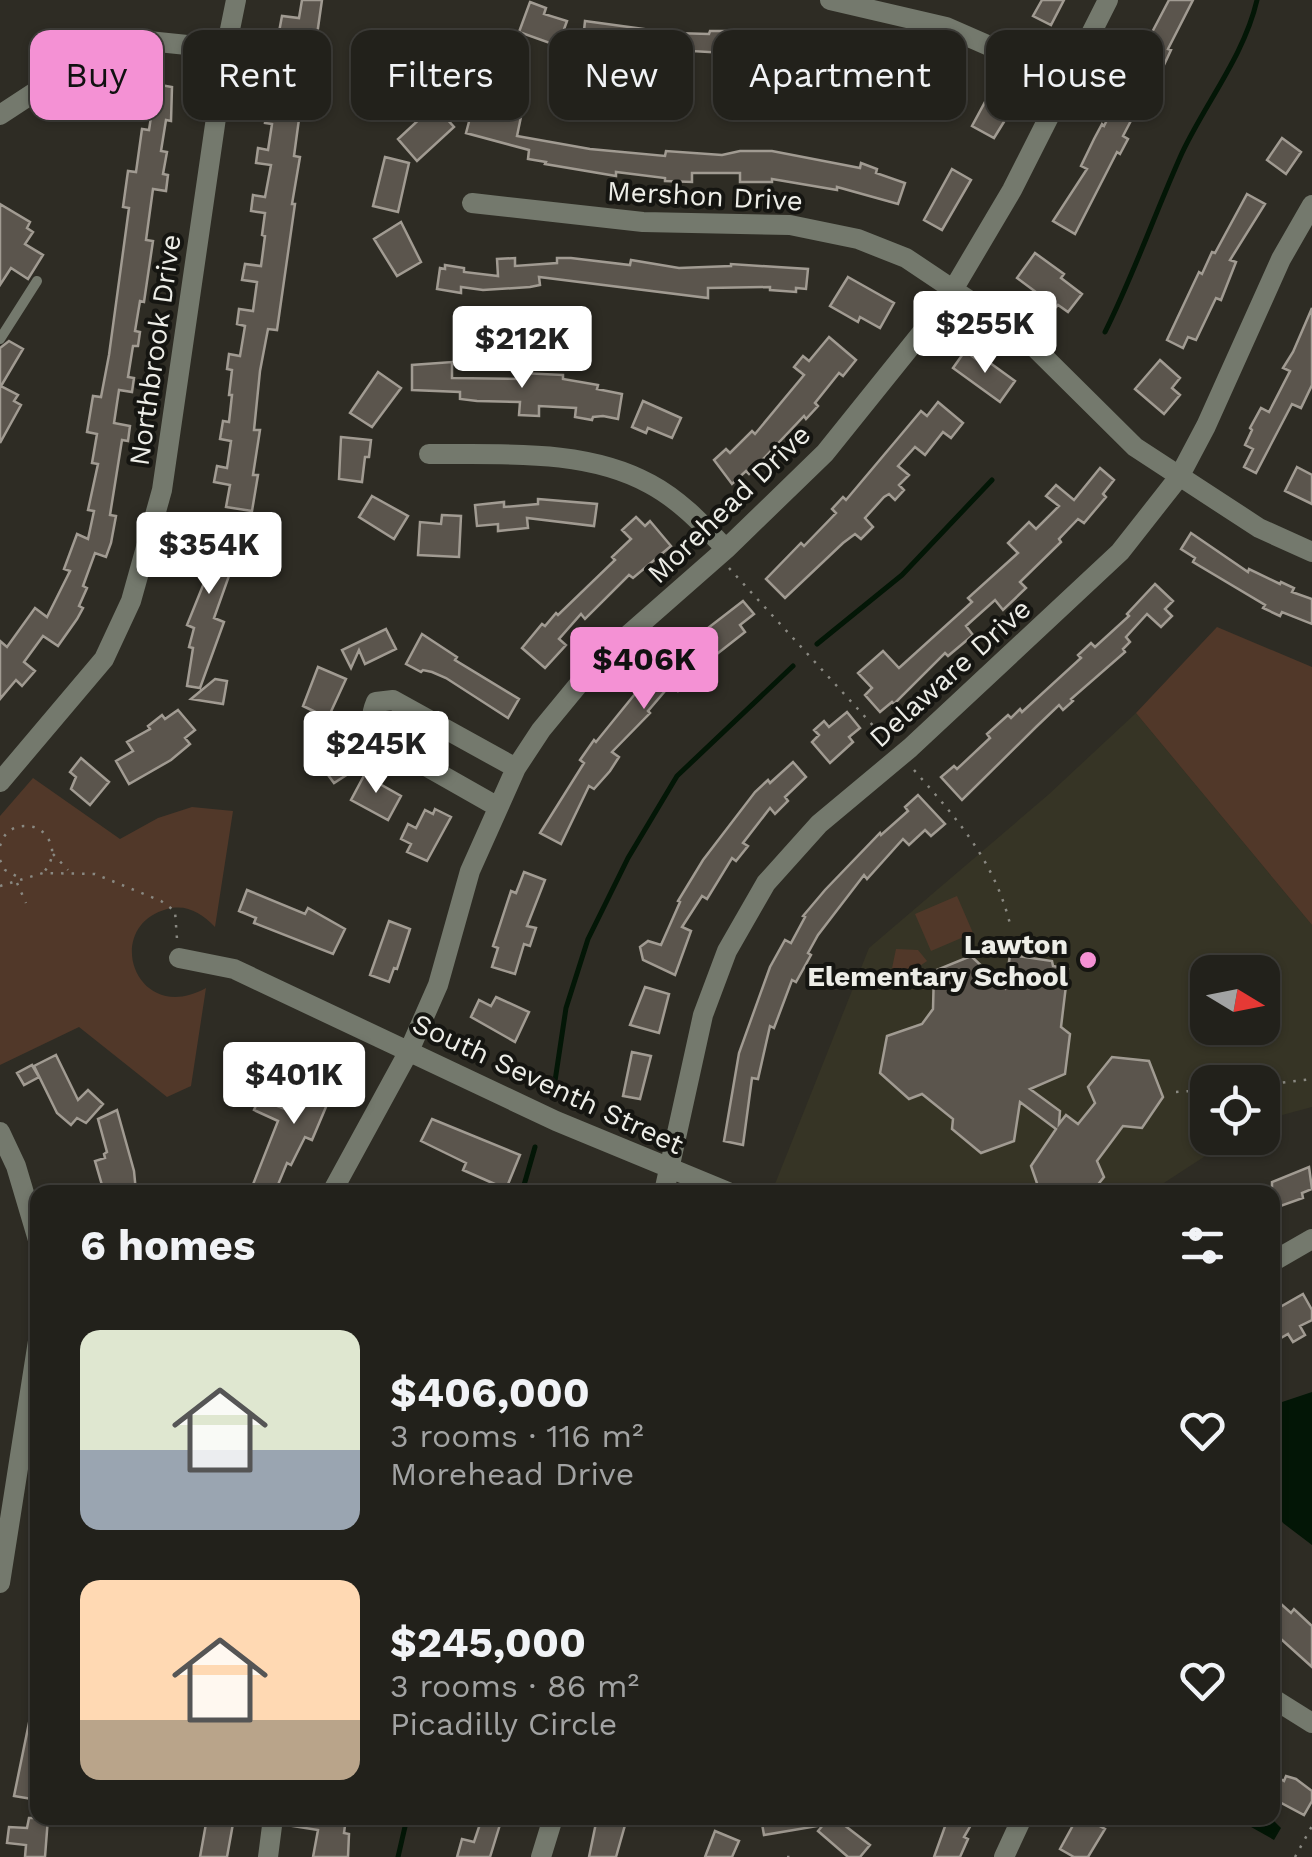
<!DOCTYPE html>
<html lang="en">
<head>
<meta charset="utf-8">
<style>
  :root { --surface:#22211b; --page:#2a2924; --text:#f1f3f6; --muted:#a2a3a3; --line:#3f3e3a; --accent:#f491d4 }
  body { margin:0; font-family:"Work Sans",sans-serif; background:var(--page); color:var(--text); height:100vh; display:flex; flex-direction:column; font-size:38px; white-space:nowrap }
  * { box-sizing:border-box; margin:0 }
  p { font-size:32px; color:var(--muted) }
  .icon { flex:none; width:55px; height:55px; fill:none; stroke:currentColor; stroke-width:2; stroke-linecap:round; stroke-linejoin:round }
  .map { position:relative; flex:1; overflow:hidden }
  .details { position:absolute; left:30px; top:1185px; width:1250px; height:640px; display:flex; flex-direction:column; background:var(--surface); border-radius:20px; box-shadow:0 2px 8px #0004,0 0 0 2px var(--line) }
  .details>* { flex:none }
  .banner { position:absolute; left:30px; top:30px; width:1252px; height:90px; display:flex; gap:20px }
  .needle { width:65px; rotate:100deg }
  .tools { position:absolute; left:1190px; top:955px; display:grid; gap:20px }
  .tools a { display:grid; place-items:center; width:90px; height:90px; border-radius:20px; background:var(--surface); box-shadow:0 2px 8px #0004,0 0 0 2px var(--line); font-size:50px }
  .price { position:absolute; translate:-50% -85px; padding:0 22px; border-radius:10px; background:#fff; color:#222; font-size:32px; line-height:65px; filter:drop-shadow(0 2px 5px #0008) }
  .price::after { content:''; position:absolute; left:50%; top:60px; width:30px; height:22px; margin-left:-15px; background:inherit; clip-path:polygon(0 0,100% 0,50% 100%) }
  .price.current { background:var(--accent); color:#111 }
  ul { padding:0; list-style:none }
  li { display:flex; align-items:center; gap:30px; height:250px; padding:0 50px }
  li span { display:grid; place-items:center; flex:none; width:280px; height:200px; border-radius:20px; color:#555 }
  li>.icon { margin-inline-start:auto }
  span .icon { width:120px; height:120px; fill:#fffc; stroke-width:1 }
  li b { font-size:42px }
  h2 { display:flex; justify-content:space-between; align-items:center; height:120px; padding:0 50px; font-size:42px }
  .pill { padding:0 35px; border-radius:20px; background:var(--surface); box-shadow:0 2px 8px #0004,0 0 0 2px var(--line); font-size:35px; line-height:90px }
  .pill.current { background:var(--accent); color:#111 }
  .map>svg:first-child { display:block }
  .built { fill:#363425; fill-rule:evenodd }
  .green { fill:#513829 }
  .water { fill:#031606 }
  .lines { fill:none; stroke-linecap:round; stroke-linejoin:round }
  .stream { stroke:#031606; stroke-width:5 }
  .building { fill:#5b554d; stroke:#a19b92; stroke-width:2.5 }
  .path { stroke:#8a8982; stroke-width:2.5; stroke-dasharray:2.5 8; stroke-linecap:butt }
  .lane { stroke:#74796d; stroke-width:10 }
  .street { stroke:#74796d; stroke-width:20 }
  .poi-dot { fill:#f491d4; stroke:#151511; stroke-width:4 }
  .labels { text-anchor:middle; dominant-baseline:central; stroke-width:8; stroke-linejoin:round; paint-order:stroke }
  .street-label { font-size:28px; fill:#edede7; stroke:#151511 }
  .poi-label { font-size:28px; font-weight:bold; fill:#edede7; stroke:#151511; text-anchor:end }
</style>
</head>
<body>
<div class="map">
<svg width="1312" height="1857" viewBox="0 0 1312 1857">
  <rect width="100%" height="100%" fill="#2e2c24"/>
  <path class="built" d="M1136,713L1312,925V1107L1263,1120L1262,1082H1208V1138H1233L1150,1192H793L775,1184L869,948L1048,795ZM1208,972H1262V1028H1208Z"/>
  <path class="green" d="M1217,627L1312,667V925L1136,713Z
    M33,778L120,839L158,818L192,807L233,811L215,927C201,913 187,904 167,909C101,927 136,1027 206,988L191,1086L167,1097L79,1027L0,1065V816Z
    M957,896L973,933L931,951L915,914Z
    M896,949L918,950L927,961L907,975L890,978Z"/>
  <path class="water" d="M1312,1392V1545L1283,1523L1273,1507V1405Z
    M1248,1818L1273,1820L1281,1828L1274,1840L1244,1823Z"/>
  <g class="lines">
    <path class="stream" d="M1105,332C1134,274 1155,213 1182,153C1206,102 1244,56 1257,0
      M817,644L902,575L992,480
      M555,1081L566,1008L588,939L628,858L677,776L793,666
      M522,1192L535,1147
      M398,1857L407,1818"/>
  </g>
  <path class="building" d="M302,0H322L314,56L308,55L304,82L294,156L300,157L292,204H295L277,330L268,329L260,371L254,430H260L253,475H258L252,511L226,507L230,485L214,482L217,466L227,468L231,441L220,439L223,421L229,422L232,395H229L232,370L227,369L229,354L240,356L245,326L237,324L239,309L253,311L257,282L242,280L245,264L261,266L265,236L262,235L265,213L251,211L253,195L265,197L271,165L256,163L258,148L268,150L272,124L265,123L267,108L275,109L281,78L277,77L279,63L286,64L291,34L279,32L282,16L299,18Z
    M1042,0H1064L1051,25L1033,16Z
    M1169,0H1193L1168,49L1171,50L1164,65L1161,63L1123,136L1128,139L1120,154L1117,152L1075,234L1053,221L1087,169L1081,166L1094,139L1102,124L1104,126L1141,53L1137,51L1144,36L1149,38Z
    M530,2L546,8L544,14L567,21L558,46L519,32Z
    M585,21L673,33L709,34L710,31H734L762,32L761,37L796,41L843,44L844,42L862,46L861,50L920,69L922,64L956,74L947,100L900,81L854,71L852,83L835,80L839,66L777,59V56L692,51V60H617L610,58L611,53L582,50Z
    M149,83L172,87L171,121L166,120L161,151L167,152L163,174L168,175L166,191L153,189L146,240L153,241L144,302L140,301L135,331L140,332L138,346H133L128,377L134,378L132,392L119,390L114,423L130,426L128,441L122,440L110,515L116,516L111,543L106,557L95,553L83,586L87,588L79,606L83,608L77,619L58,646L43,636L24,662L35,671L22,686L16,680L0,699V641L7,647L35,608L47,617L70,571L64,569L77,534L88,539L94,511L88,510L98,464L92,463L97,434L87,432L93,396L101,397L109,355L129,208L123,207L128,171L136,172L142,129L149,130L153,104L146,103Z
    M999,89L1018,99L994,138L972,126L985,102L991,105Z
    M475,99L522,112L517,136L590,149L665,156L666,151L722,155L740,151H772L860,168L861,163L877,169L876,173L905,183L898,204L837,187V190L772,179V182H740V173H692V182L665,181V178L616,172V176L545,164L546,162L528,159L529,150L466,133Z
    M438,109L454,127L417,161L398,139L426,113L429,116Z
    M1282,138L1301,152L1286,174L1267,160Z
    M385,157L409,163L398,212L373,206Z
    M952,169L971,180L942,230L924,220Z
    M1247,194L1265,204L1230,260L1236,262L1221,300L1216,298L1196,340L1188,337L1183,348L1167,340L1199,272L1202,274L1212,252L1215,253Z
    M0,204L30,222L27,228L33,232L25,244L43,255L28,279L11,268L0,285Z
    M401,222L421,262L397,276L374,239Z
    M1035,253L1064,274L1061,278L1082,294L1068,312L1058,305L1056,307L1017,278Z
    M515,258V266L557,263V258H571L630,265L631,260L679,268L731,266V264L808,269L806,289L796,288V292L770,290V287L708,288V298L539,277L540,285L530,287L483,290L461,287V293L437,289L440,268L445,269V265L464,268V272L498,276L497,259Z
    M848,277L894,303L880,328L860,317L858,322L830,306Z
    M1312,308V385L1301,408L1292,404L1256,473L1244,467L1253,449L1245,445L1252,430L1250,428L1261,408L1269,412L1290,371L1283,368L1293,352Z
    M829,337L856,360L843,376L839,373L815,403L818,406L806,419L804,416L749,474L746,471L732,484L714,460L726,449L730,453L752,431L755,434L804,375L794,367L803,356L809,361Z
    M9,341L23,349L1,386L18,395L14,401L21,405L0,443V348Z
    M965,351L983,364L986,360L1015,381L1000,402L953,368Z
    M1160,360L1180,378L1172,388L1180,395L1164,414L1135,389Z
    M452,362V378L521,379V373L563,375V379L598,385L597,389L622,394L618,419L603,416L593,417L592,420L575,417L576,408L539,406V416L519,415L520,402L477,401L460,399V392L412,390V365Z
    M378,372L401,388L372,427L350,413Z
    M643,401L681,418L672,438L648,428L646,433L632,427Z
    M938,402L963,423L951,438L943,432L925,455L915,447L898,466L909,475L899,485L904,490L895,500L889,494L884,497L865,518L873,527L861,539L855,534L843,543L785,598L766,579L801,543L804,546L836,513L832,509L843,497L846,500L921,411L927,416Z
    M341,437L371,440L369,457H365L362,482L339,479Z
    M1297,467L1312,475V504L1285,491Z
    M1100,468L1114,480L1103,494L1106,497L1084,523L1078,519L1059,539L1061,542L1020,582L1026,588L1003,610L995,600L966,626L973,635L948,656L945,653L894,704L892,702L880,712L865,695L872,688L858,673L883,651L899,668L972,602L968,598L1018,553L1008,543L1029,522L1036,529L1059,506L1046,496L1056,485L1074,500Z
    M372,496L408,516L394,539L359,517Z
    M538,499L597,504L594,526L527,518L528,528L498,531V524L477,526L475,505L504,502V507L538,504Z
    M208,514L233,519L229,534L233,535L225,571L230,573L214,618L224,622L200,688L187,686L193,648L189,647L194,628L187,625L206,578L192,573L197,557L204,560L211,530L204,529Z
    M442,515L461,516L459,557L418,555L420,522L441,524Z
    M636,517L645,526L650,521L671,546L633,578L629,575L585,619L581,614L559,639L566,645L545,668L522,648L542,624L545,626L556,613L558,615L615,560L612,557L631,539L622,530Z
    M1191,533L1248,572L1249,569L1280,584L1281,582L1294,588L1292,592L1312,599V624L1282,612L1280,616L1263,608L1265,605L1193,562L1195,558L1181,549Z
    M1155,584L1173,601L1165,609L1172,616L1161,627L1147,614L1126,637L1130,642L1123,649L1125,652L1071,699L1073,701L1063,710L1059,705L1036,727L962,800L941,777L954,766L957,769L990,738L987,734L1008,715L1011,718L1020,709L1022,712L1081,658L1078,655L1091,643L1095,647L1129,616L1127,614Z
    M743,601L754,614L740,625L745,632L708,661L711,665L678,691L671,684L648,711L650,713L612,752L619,757L610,771L594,789L589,786L561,844L540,833L584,763L580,760L594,740L596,742L643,684L688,639L690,642Z
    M386,629L396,649L365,664L359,650L351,668L342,650Z
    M422,634L457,657L455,660L519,699L508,718L446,678L432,672L423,670L421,672L406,664Z
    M318,667L346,679L328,718L303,706Z
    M215,679L227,681L223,704L191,699Z
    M178,710L195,730L185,738L190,744L171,760L129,784L116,761L133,751L127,742L150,729L148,726L162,715L165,719Z
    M847,712L860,728L849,737L853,742L830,763L812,742L819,735L814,730L824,721L829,727Z
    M333,732L342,746L337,750L351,772L334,783L308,748Z
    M81,758L109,782L90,805L71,789L76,777L70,772Z
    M793,762L806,777L785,797L788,801L775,814L770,808L743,843L748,846L736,861L732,858L707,899L702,896L682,927L691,931L675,975L643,960L640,947L648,941L661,945L680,902L678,901L703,860L755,792L768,780L770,783Z
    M367,770L383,779L380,784L401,796L388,820L351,800Z
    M918,795L945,824L931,836L925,830L909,845L903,839L867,879L864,875L818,935L808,953L811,955L796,982L792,980L774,1028L770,1026L758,1079L752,1078L743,1145L724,1141L739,1053L770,967L785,940L791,943L805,917L803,916L825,890L880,833L881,835L908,811L905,807Z
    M435,809L451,817L427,861L407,852L411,844L401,839L408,824L416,828L425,810L433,814Z
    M524,872L545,880L527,926L536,928L530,946L524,944L515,974L492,967L498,948L493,946L511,891L516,893Z
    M247,890L305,914L308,908L345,929L333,954L254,923L256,918L239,911Z
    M389,921L410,929L397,969L394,968L389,982L370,975Z
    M1010,955L1052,961L1053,966L1068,969L1061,1027L1070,1034L1065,1074L1030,1089L1060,1111L1059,1124L1066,1115L1078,1124L1095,1103L1088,1087L1112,1057L1149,1061L1163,1097L1142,1128L1123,1126L1097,1161L1104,1177L1092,1192H1040L1031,1166L1056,1129L1020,1102L1014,1141L981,1153L952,1129L953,1119L922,1094L909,1099L880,1073L887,1036L922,1024L933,1009L934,971L971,956L1005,988Z
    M645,987L669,994L659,1033L630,1025Z
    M496,997L529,1012L515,1042L471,1017L479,1000L491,1006Z
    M632,1052L651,1056L640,1099L623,1096Z
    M56,1055L78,1100L88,1090L103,1104L86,1123L77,1118L71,1125L57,1113L34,1066Z
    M326,1064L345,1072L337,1090L334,1088L312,1140L305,1137L291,1165L287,1163L275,1192H250L278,1121L254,1110L259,1099L290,1111L302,1085L307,1087L311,1078L318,1081Z
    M32,1065L39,1077L24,1085L17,1073Z
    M117,1110L134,1171L136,1192H104L95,1161L105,1158L104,1154L107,1152L98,1119Z
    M432,1119L520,1155L506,1189L463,1170L466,1163L421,1141Z
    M1309,1167L1312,1189L1302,1193L1303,1198L1272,1209V1182Z
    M1303,1294L1312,1310V1320L1300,1326L1305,1335L1293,1342L1288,1334L1272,1343V1323L1280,1319L1275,1310Z
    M1272,1596L1291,1613L1294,1609L1312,1626V1667L1272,1631Z
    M30,1718H38V1800L14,1796Z
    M1272,1774L1284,1781L1286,1776L1296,1779L1312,1791V1801L1304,1815L1272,1798Z
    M29,1818H48L45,1857H25L26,1845L7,1843L9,1827L27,1828Z
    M207,1818H234L227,1857H200Z
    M286,1818H346L344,1833L349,1834L348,1857H313L318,1830L286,1825Z
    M482,1818H502L490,1857H457L462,1839L474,1842Z
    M597,1818H627L616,1857H589Z
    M761,1818H824L825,1823L829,1818H835L870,1845L860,1857H848L818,1831L823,1825L764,1835Z
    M948,1818H975L964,1837L968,1839L960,1857H934Z
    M1077,1818H1085L1105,1829L1088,1857H1074L1060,1849Z
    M715,1831L739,1841L732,1857H705Z"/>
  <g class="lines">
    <path class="path" d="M729,568L889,743
      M914,770C957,819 994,860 1010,924
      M0,846C5,827 21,823 38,828C54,840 57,856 44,872
      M53,854L68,870
      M0,860L5,870L20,878
      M17,883L26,903
      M0,886L43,873L95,874L161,901L175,911L177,939
      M1262,1085L1312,1079
      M1176,1092L1208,1090
      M787,1857H795
      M1295,1857L1312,1826"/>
    <path class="lane" d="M0,339L37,281"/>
    <path class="street" d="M830,0L946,27L1067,80
      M0,115L96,52L129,39L226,49
      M472,203L643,222L790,225L858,239L906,258L1024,337L1135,447L1259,528L1312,552
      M429,454C501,455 585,448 650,484C680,500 703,525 726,549
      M0,782L104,659L131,601L162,490L226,49L236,0
      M498,807L387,744C372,730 368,721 376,702L393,700L516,768
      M179,958L234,969L556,1121L728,1192
      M0,1132L16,1166L38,1240
      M332,1192L409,1051L438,985L470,871L516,768L541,730L583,679L619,643L726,549L825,453L944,305L1012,190L1108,0
      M664,1192L703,1015L727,951L766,883L819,824L910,748L1120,552L1179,477L1206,426L1281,259L1312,205
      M1272,1262L1312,1239
      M0,1583L38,1341
      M1272,1698L1312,1723
      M268,1857L273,1818
      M541,1857L553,1818
      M1004,1857L1022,1818"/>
  </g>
  <circle class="poi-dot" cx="1088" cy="960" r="10"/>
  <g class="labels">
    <g class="street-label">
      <text transform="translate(705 196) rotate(3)">Mershon Drive</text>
      <text transform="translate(155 350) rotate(-82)">Northbrook Drive</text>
      <text transform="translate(729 504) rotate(-44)">Morehead Drive</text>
      <text transform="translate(950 673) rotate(-42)">Delaware Drive</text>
      <text transform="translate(548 1084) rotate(25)">South Seventh Street</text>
    </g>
    <g class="poi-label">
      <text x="1068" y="944">Lawton<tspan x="1068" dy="32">Elementary School</tspan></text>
    </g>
  </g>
</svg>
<div class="tools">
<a><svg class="needle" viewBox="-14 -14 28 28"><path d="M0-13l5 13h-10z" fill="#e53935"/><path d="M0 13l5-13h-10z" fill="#a2a3a3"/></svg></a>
<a><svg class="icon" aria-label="locate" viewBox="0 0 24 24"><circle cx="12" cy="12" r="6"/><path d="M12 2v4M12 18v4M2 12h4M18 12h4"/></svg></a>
</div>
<b class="price" style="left:985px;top:376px">$255K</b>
<b class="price" style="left:522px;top:391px">$212K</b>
<b class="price" style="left:209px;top:597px">$354K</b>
<b class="price current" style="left:644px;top:712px">$406K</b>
<b class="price" style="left:376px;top:796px">$245K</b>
<b class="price" style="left:294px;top:1127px">$401K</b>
<div class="banner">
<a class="pill current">Buy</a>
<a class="pill">Rent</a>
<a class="pill">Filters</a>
<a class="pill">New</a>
<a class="pill">Apartment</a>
<a class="pill">House</a>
</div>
<section class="details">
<h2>6 homes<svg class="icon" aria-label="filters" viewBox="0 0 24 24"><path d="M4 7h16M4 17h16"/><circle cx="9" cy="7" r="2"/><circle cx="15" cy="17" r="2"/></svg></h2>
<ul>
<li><span style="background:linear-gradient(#dfe7d0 60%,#9aa5b1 0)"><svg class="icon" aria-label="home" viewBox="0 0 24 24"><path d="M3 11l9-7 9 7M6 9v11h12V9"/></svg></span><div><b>$406,000</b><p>3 rooms · 116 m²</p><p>Morehead Drive</p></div><svg class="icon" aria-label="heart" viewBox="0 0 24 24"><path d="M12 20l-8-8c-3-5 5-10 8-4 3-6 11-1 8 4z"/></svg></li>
<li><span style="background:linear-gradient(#ffd9b3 70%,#b9a48a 0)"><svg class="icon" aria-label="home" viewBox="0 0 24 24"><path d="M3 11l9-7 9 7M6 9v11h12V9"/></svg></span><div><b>$245,000</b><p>3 rooms · 86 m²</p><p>Picadilly Circle</p></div><svg class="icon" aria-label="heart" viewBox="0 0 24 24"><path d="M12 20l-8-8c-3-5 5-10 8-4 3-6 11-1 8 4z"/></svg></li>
</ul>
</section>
</div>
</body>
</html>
